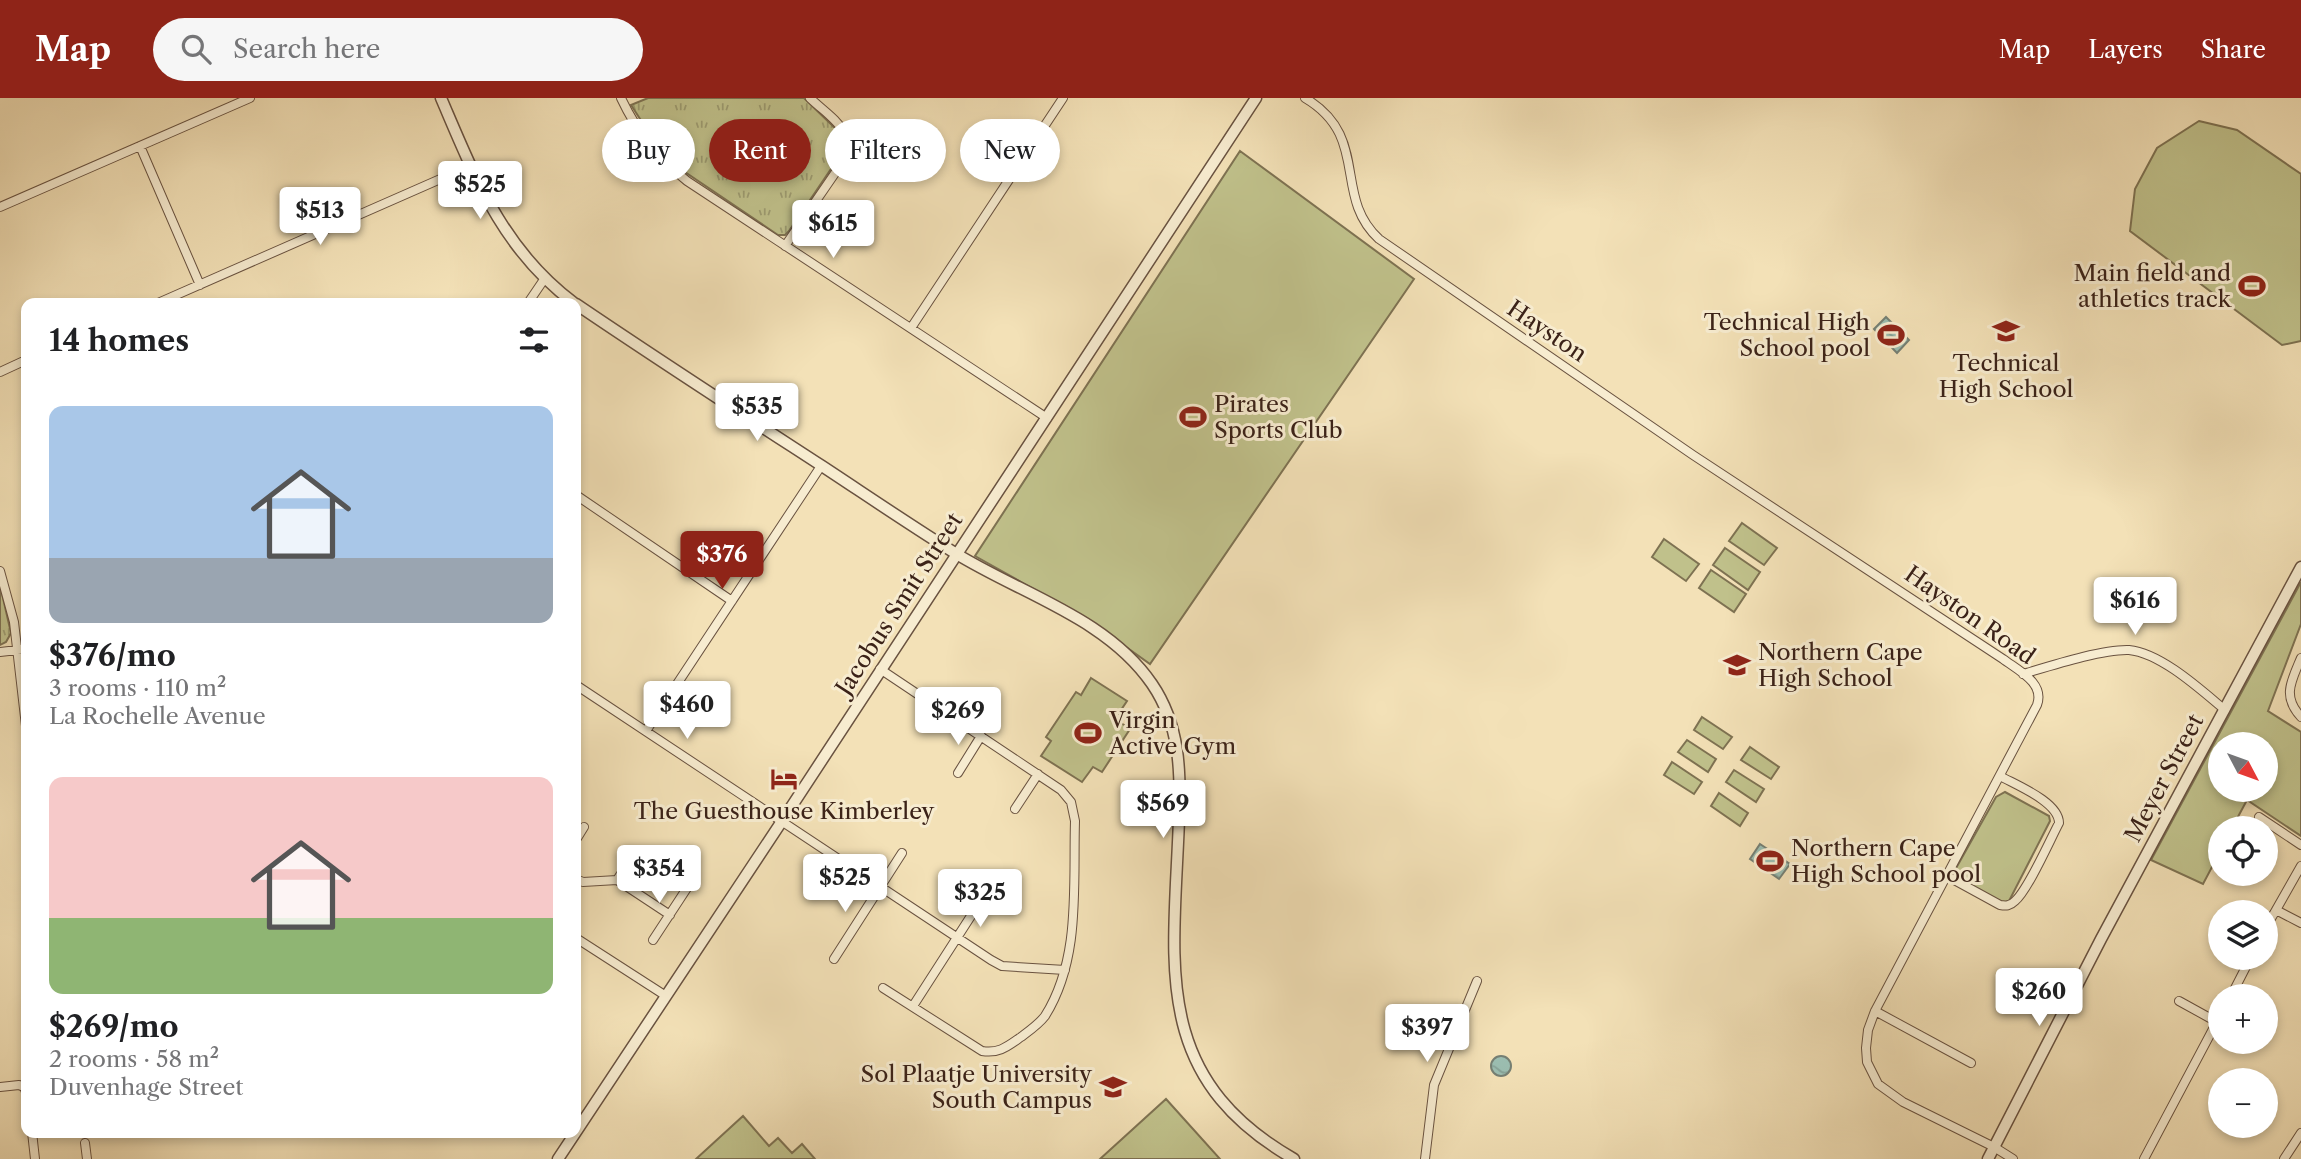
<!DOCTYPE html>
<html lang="en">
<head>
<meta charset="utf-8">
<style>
  :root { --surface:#fff; --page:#f6f6f6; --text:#202124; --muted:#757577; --accent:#8f2418 }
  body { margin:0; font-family:"Libre Caslon Text",serif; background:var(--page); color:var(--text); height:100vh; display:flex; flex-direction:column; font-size:26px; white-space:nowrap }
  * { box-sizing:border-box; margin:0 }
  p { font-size:23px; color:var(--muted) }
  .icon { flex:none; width:38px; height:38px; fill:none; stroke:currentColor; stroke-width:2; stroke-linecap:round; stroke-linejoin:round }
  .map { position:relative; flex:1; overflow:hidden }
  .side { position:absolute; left:21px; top:200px; width:560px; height:840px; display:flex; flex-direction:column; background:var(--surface); border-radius:14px; box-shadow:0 4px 10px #0003 }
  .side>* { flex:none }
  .guide { position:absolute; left:602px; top:21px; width:665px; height:63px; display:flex; gap:14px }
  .needle { width:46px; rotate:131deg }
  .controls { position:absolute; left:2208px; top:634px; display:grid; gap:14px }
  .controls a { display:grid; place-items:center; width:70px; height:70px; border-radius:50%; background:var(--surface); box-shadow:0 4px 10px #0003; font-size:35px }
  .price { position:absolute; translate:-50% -60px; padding:0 16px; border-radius:7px; background:#fff; color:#222; font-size:23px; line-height:46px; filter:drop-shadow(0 2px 4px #0008) }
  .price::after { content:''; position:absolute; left:50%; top:42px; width:21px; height:16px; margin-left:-10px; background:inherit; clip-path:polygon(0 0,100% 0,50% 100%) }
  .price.selected { background:var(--accent); color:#fff }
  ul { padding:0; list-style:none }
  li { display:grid; align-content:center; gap:14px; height:371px; padding:0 28px }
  li span { display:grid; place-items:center; height:217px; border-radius:14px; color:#555 }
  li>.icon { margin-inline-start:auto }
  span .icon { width:126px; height:126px; fill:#fffc; stroke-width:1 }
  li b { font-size:30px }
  h2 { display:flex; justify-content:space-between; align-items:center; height:84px; padding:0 28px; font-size:30px }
  .pill { padding:0 24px; border-radius:32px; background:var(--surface); box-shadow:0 4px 10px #0003; font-size:24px; line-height:63px }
  .pill.selected { background:var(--accent); color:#fff }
  header { display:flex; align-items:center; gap:42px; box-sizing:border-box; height:98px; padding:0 35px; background:var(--accent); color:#fff }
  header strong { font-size:33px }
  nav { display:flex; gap:38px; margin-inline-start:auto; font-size:24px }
  .search { width:490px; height:63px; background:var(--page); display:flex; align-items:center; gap:18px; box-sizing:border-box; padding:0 24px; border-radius:38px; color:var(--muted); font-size:26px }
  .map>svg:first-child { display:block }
  .green { fill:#c0c18b; stroke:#7e7252; stroke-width:2; fill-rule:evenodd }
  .park { fill:url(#park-tufts); stroke:#7e7252; stroke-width:2 }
  .water { fill:url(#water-waves); stroke:#757f73; stroke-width:2 }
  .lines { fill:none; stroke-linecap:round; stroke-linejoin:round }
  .minor-casing { stroke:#695240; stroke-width:10 }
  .tertiary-casing { stroke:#695240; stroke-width:13 }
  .minor { stroke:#f7ecd0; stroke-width:8 }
  .tertiary { stroke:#f7ecd0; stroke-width:10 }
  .labels { text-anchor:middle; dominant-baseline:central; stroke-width:6; stroke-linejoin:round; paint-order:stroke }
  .poi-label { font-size:23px; fill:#3b2218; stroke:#f7ecd0; text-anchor:start }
  .street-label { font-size:23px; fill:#3b2218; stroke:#f7ecd0 }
</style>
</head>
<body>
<header>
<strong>Map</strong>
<div class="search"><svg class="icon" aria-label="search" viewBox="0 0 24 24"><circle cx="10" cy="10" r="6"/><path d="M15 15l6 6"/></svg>Search here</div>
<nav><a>Map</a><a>Layers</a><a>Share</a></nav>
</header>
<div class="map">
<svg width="2301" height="1061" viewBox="0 0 2301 1061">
  <defs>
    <pattern id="park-tufts" width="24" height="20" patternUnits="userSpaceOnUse" patternTransform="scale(1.75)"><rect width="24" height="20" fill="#c0c18b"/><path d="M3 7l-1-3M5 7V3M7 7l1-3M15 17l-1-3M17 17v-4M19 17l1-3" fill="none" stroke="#9d9c71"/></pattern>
    <pattern id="water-waves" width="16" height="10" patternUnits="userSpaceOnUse" patternTransform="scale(1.75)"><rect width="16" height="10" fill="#9bbdb0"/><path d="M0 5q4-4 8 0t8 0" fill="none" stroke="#86a297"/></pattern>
  </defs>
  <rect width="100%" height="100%" fill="#f3e1b7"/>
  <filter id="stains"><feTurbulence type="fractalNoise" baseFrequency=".00286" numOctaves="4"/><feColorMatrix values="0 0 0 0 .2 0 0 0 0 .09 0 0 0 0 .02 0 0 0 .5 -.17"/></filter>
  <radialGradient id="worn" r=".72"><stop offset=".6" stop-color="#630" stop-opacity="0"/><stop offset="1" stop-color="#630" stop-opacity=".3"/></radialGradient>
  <path class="green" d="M2199,23L2237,32L2301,76V243L2282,247L2130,133L2135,91L2157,50Z
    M1240,53L1414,181L1150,566L1087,521L975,458Z
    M1742,425L1777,450L1764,467L1729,443Z
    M1664,441L1699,466L1686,483L1652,459Z
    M1725,450L1760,474L1748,492L1713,467Z
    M1711,472L1746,496L1734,514L1699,490Z
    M2301,484V526L2268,613L2301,634V738L2247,702L2232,730H2221V752L2203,786L2151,762ZM2221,646H2266V691H2221Z
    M1091,580L1127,603L1115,621L1130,631L1102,674L1093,669L1082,684L1041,658L1051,643L1046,639L1076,594L1081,597Z
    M1702,619L1732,639L1723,651L1694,632Z
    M1687,642L1716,661L1708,674L1678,654Z
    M1750,649L1779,669L1771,681L1741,662Z
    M1672,664L1702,684L1694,696L1664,677Z
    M1734,672L1764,691L1756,704L1726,684Z
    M2005,694L2049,718L2050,723L2008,805L2003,808L1956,779L1955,772L1996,699Z
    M1719,695L1748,715L1740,728L1711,708Z
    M1166,1001L1220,1061H1100Z
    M743,1018L769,1048L778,1040L792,1055L802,1046L815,1061H696Z"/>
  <path class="park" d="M648,0H804L838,33L841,52L835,65L789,133L785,137H778L682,72L661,53L631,7Z
    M0,487L11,535L6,544L0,547Z"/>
  <path class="water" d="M1886,219L1909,242L1897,255L1874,231Z
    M1760,746L1790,766L1779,781L1750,761Z
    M1491 968a10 10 0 1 1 20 0a10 10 0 1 1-20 0Z"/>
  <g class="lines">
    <defs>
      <path id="minor" d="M621,0C637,34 657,59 687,83L1047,320
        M1305,0C1371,39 1332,98 1379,141L1693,357L2003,561C2019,573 2045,585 2037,607L1875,913L1868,932L1866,950L1867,964L1878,986L1903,1004L1994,1049L2013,1061
        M140,48L200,187
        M0,109L250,0
        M785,148L842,65C858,33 832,21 810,0
        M158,205L470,68
        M528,205L545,180
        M911,230L1063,0
        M0,274L26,262
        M576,397L732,503
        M0,473L14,524L26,628
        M0,554L26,551
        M2301,560C2291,584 2282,598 2301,619
        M880,571L1061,692L1071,704L1075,723C1073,788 1081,861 1045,918C1039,926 1029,933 1021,939C1008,948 999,956 982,953L883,890
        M2023,576C2050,568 2102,551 2129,552C2161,555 2201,592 2225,612
        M576,587L991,862L1002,868L1065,872
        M646,633L821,368
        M958,675L981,638
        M1015,711L1038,676
        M2259,719L2301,747
        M576,742L584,729
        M1947,778L2000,807C2006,808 2010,808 2015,803C2028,792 2050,742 2059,725C2059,704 2016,687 2000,678
        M576,781L583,784L617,782L670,817
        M617,782L632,759
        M2276,812L2301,768
        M2266,829L2276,812L2301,825
        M576,840L666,898
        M653,842L689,787
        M834,861L902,755
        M2231,898L2251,859
        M2179,903L2217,924
        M913,908L978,807
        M1875,913L1971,965
        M0,989L19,987L24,989L26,994
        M32,1034L35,1061
        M85,1045L87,1061
        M1425,1061L1434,987L1477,883
        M2144,1061L2221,916
        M2284,1061L2301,1035"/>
      <path id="tertiary" d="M441,0C475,79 502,151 574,205
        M576,206C657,261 739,314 822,368C866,397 910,427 955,455C1021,496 1107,520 1152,586C1180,627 1181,674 1179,721C1174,865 1149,978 1294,1061
        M558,1061L782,723L1256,0
        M1988,1061L2101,841L2301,469"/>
    </defs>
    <use href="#minor" class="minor-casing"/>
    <use href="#tertiary" class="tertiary-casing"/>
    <use href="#minor" class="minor"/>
    <use href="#tertiary" class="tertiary"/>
  </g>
  <defs>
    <symbol id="stadium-bare" viewBox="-9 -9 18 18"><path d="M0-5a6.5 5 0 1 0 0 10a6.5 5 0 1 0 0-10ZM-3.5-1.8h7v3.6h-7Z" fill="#8f2418" stroke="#f7ecd0" stroke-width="2.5" paint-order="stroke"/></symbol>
    <symbol id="school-bare" viewBox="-9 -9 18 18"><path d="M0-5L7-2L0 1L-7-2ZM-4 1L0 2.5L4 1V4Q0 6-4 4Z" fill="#8f2418" stroke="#f7ecd0" stroke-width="2.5" paint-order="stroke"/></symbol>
    <symbol id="hotel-bare" viewBox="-9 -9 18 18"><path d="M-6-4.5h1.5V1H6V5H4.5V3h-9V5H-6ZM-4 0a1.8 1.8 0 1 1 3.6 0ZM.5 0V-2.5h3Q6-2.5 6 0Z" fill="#8f2418" stroke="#f7ecd0" stroke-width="2.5" paint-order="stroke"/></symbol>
    <symbol id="university-bare" viewBox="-9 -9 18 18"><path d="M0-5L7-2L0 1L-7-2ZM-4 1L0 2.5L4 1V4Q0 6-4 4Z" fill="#8f2418" stroke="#f7ecd0" stroke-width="2.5" paint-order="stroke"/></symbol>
  </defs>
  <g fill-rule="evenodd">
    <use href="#stadium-bare" x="2233" y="169" width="38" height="38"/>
    <use href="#school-bare" x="1987" y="214" width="38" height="38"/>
    <use href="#stadium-bare" x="1872" y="218" width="38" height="38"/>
    <use href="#stadium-bare" x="1174" y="300" width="38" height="38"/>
    <use href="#school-bare" x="1718" y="548" width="38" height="38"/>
    <use href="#stadium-bare" x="1069" y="616" width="38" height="38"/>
    <use href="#hotel-bare" x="765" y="662" width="38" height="38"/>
    <use href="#stadium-bare" x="1751" y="744" width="38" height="38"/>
    <use href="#university-bare" x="1094" y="970" width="38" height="38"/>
  </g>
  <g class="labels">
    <g class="poi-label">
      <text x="2231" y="175" text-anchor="end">Main field and<tspan x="2231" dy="26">athletics track</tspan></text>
      <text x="1870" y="224" text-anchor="end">Technical High<tspan x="1870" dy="26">School pool</tspan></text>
      <text x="2006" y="265" text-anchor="middle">Technical<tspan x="2006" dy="26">High School</tspan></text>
      <text x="1214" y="306">Pirates<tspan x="1214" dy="26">Sports Club</tspan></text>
      <text x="1758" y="554">Northern Cape<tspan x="1758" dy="26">High School</tspan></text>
      <text x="1109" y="622">Virgin<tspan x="1109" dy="26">Active Gym</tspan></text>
      <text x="784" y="713" text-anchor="middle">The Guesthouse Kimberley</text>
      <text x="1791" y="750">Northern Cape<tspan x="1791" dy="26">High School pool</tspan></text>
      <text x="1092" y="976" text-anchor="end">Sol Plaatje University<tspan x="1092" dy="26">South Campus</tspan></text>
    </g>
    <g class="street-label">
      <text transform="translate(1547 233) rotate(34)">Hayston</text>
      <text transform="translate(899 506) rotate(-57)">Jacobus Smit Street</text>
      <text transform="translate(1970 517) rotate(35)">Hayston Road</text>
      <text transform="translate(2164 680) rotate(-62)">Meyer Street</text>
    </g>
  </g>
  <rect width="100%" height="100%" filter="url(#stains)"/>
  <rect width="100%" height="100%" fill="url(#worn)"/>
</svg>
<div class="controls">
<a><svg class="needle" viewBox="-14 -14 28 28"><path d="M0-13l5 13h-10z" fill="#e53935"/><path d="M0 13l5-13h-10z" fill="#757577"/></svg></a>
<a><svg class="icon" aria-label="locate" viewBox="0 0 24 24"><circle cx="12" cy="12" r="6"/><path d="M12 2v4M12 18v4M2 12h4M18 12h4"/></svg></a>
<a><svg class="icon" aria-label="layers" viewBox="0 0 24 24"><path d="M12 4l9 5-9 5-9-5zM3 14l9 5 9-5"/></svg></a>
<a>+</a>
<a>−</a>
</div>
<b class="price" style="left:480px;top:123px">$525</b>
<b class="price" style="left:320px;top:149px">$513</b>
<b class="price" style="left:833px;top:162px">$615</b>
<b class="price" style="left:757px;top:345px">$535</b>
<b class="price selected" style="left:722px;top:493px">$376</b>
<b class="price" style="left:2135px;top:539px">$616</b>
<b class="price" style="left:687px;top:643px">$460</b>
<b class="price" style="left:958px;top:649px">$269</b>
<b class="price" style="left:1163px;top:742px">$569</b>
<b class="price" style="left:659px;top:807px">$354</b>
<b class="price" style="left:845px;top:816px">$525</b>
<b class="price" style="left:980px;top:831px">$325</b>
<b class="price" style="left:2039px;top:930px">$260</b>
<b class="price" style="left:1427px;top:966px">$397</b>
<div class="guide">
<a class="pill">Buy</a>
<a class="pill selected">Rent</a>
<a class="pill">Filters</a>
<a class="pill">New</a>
</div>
<section class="side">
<h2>14 homes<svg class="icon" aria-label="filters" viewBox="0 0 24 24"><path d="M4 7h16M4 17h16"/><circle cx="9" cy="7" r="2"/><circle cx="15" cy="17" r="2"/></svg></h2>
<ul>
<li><span style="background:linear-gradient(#a9c7e8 70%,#9aa5b1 0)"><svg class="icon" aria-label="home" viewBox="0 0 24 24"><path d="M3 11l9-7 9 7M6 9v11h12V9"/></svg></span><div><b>$376/mo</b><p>3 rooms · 110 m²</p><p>La Rochelle Avenue</p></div></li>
<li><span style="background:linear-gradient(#f6c9c9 65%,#8fb573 0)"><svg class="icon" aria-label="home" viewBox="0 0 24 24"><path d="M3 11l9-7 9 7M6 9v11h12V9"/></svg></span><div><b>$269/mo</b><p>2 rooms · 58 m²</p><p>Duvenhage Street</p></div></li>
</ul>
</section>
</div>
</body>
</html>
